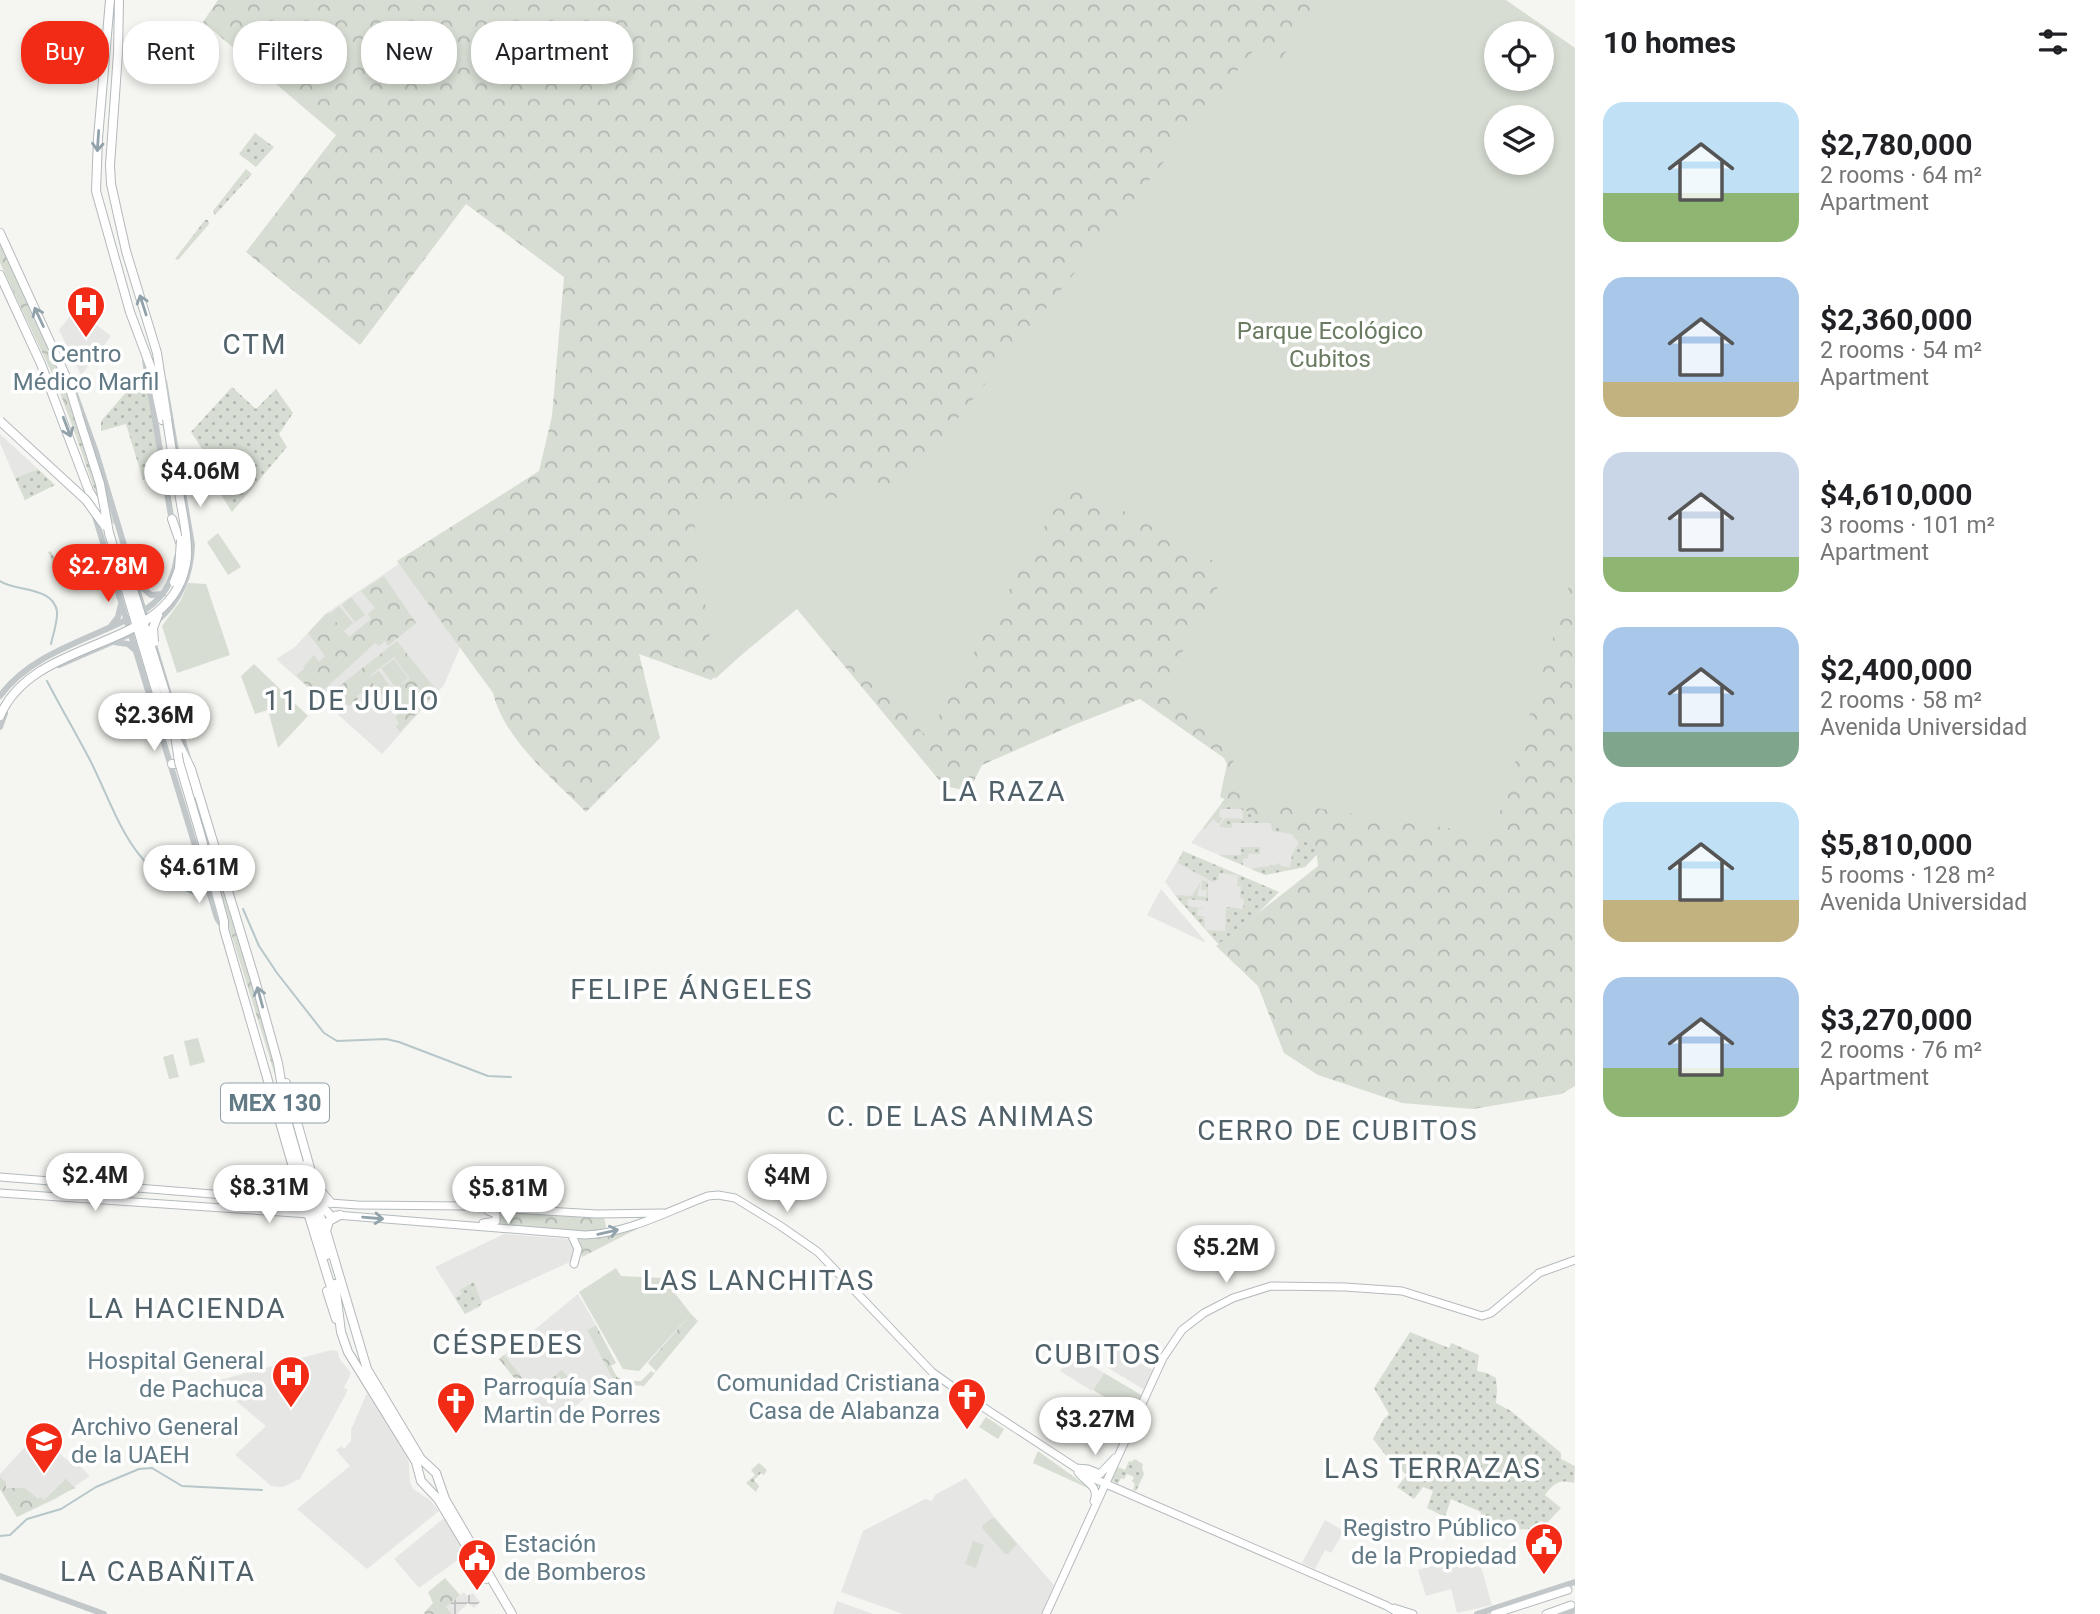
<!DOCTYPE html>
<html lang="en">
<head>
<meta charset="utf-8">
<style>
  :root { --surface:#fff; --page:#f2f2f2; --text:#202124; --muted:#757577; --accent:#f12b16 }
  body { margin:0; font-family:Roboto,sans-serif; background:var(--page); color:var(--text); height:100vh; display:flex; flex-direction:column; font-size:26px; white-space:nowrap }
  * { box-sizing:border-box; margin:0 }
  p { font-size:23px; color:var(--muted) }
  .icon { flex:none; width:38px; height:38px; fill:none; stroke:currentColor; stroke-width:2; stroke-linecap:round; stroke-linejoin:round }
  .map { position:relative; flex:1; overflow:hidden }
  .panel { display:flex; flex-direction:column; background:var(--surface); width:525px }
  .panel>* { flex:none }
  .banner { position:absolute; left:21px; top:21px; width:665px; height:63px; display:flex; gap:14px }
  .controls { position:absolute; left:1484px; top:21px; display:grid; gap:14px }
  .controls a { display:grid; place-items:center; width:70px; height:70px; border-radius:50%; background:var(--surface); box-shadow:0 4px 10px #0003; font-size:35px }
  .price { position:absolute; translate:-50% -60px; padding:0 16px; border-radius:24px; background:#fff; color:#222; font-size:23px; line-height:46px; filter:drop-shadow(0 2px 4px #0008) }
  .price::after { content:''; position:absolute; left:50%; top:42px; width:21px; height:16px; margin-left:-10px; background:inherit; clip-path:polygon(0 0,100% 0,50% 100%) }
  .price.active { background:var(--accent); color:#fff }
  ul { padding:0; list-style:none }
  li { display:flex; align-items:center; gap:21px; height:175px; padding:0 28px }
  li span { display:grid; place-items:center; flex:none; width:196px; height:140px; border-radius:21px; color:#555 }
  li>.icon { margin-inline-start:auto }
  span .icon { width:84px; height:84px; fill:#fffc; stroke-width:1 }
  li b { font-size:30px }
  h2 { display:flex; justify-content:space-between; align-items:center; height:84px; padding:0 28px; font-size:30px }
  .pill { padding:0 24px; border-radius:28px; background:var(--surface); box-shadow:0 4px 10px #0003; font-size:24px; line-height:63px }
  .pill.active { background:var(--accent); color:#fff }
  main { display:flex; flex:1; min-height:0 }
  .map>svg:first-child { display:block }
  .built { fill:#e6e6e5 }
  .industrial { fill:url(#industrial-grid) }
  .grass { fill:url(#grass-dots) }
  .forest { fill:url(#forest-crowns) }
  .park { fill:#d7ddd2; fill-rule:evenodd }
  .lines { fill:none; stroke-linecap:round; stroke-linejoin:round }
  .stream { stroke:#b7c7c9; stroke-width:2 }
  .secondary-casing { stroke:#b4bbbe; stroke-width:9 }
  .primary-casing { stroke:#b3b9bc; stroke-width:10 }
  .tertiary { stroke:#c2c7ca; stroke-width:6 }
  .secondary { stroke:#fff; stroke-width:7 }
  .primary { stroke:#fff; stroke-width:8 }
  .primary-bridge-casing { stroke:#b3b9bc; stroke-width:10; stroke-linecap:butt }
  .primary-bridge { stroke:#fff; stroke-width:8 }
  .oneway { stroke:#91a2aa }
  .labels { text-anchor:middle; dominant-baseline:central; stroke-width:7; stroke-linejoin:round; paint-order:stroke }
  .shield { fill:#fff; stroke:#91a2aa; stroke-width:2 }
  .shield-label { font-size:23px; font-weight:bold; fill:#627a85 }
  .park-label { font-size:24px; fill:#6a7b61; stroke:#fff }
  .poi-label { font-size:24px; fill:#627a85; stroke:#fff; text-anchor:end }
  .quarter-label { font-size:28px; letter-spacing:2px; fill:#506169; stroke:#fff }
</style>
</head>
<body>
<main>
<div class="map">
<svg width="1575" height="1614" viewBox="0 0 1575 1614">
  <defs>
    <pattern id="industrial-grid" width="8" height="8" patternUnits="userSpaceOnUse" patternTransform="scale(1.75)"><rect width="8" height="8" fill="#e6e6e5"/><path d="M0 4h8M4 0v8" fill="none" stroke="#bebfbf"/></pattern>
    <pattern id="grass-dots" width="8" height="8" patternUnits="userSpaceOnUse" patternTransform="scale(1.75)"><rect width="8" height="8" fill="#d7ddd2"/><path d="M2 2h.1M6 6h.1" fill="none" stroke="#b2b8b0" stroke-width="1.8" stroke-linecap="round"/></pattern>
    <pattern id="forest-crowns" width="20" height="18" patternUnits="userSpaceOnUse" patternTransform="scale(1.75)"><rect width="20" height="18" fill="#d7ddd2"/><path d="M2 6a3 3 0 1 1 6 0M12 15a3 3 0 1 1 6 0" fill="none" stroke="#b2b8b0"/></pattern>
  </defs>
  <rect width="100%" height="100%" fill="#f5f5f1"/>
  <path class="built" d="M76,309L111,336L81,375L59,330Z
    M0,434L38,469L15,478L0,443Z
    M406,559L462,643L444,685L382,754L276,659L295,647L325,614Z
    M1225,799L1324,847L1305,867L1265,875L1191,843Z
    M1183,851L1279,892L1222,948L1182,904L1165,882Z
    M1161,889L1205,941L1204,942L1147,915Z
    M504,1234L568,1239L575,1249L572,1261L482,1302L480,1307L465,1314L435,1267Z
    M578,1294L596,1325L587,1330L615,1383L604,1382L553,1425L499,1359Z
    M331,1350L338,1351L339,1358L351,1373L344,1388L348,1390L300,1479L283,1487L271,1486L235,1455L266,1426L213,1382Z
    M1118,1350L1156,1372L1145,1390L1108,1368Z
    M1071,1353L1104,1373L1092,1391L1060,1371Z
    M367,1393L405,1454L409,1463L410,1482L413,1489L430,1500L439,1511L367,1569L297,1509L350,1466L336,1450L341,1446L344,1449L351,1441V1430Z
    M40,1431L47,1437L45,1441L74,1466L77,1463L90,1476L56,1499L17,1517L0,1489V1474Z
    M966,1478L993,1515L1054,1585L1042,1614H903L841,1592L863,1531L925,1499L932,1501L935,1495Z
    M444,1518L466,1554L419,1588L394,1559Z
    M1325,1520L1344,1531L1331,1553L1325,1550L1315,1569L1302,1563Z
    M1477,1553L1492,1605L1457,1613L1451,1589L1426,1596L1418,1570Z
    M837,1601L873,1614H833Z"/>
  <path class="industrial" d="M464,1592L467,1596L473,1593L480,1602L474,1608L468,1603L457,1614H452L446,1607Z"/>
  <path class="grass" d="M255,133L274,147L256,167L239,154Z
    M246,169L252,174L215,215L213,211Z
    M205,220H208L209,224L178,260L175,259Z
    M143,373L156,432L157,466L143,480L126,424L101,431V421Z
    M232,387L256,409L276,389L293,413L279,434L287,447L232,512L220,493L231,475L219,458L212,464L191,432Z
    M82,434L100,474L115,524H113L95,491L76,436Z
    M38,469L55,485L25,500L15,478Z
    M68,546L74,564L66,568L64,564L55,568L48,552L51,551L55,560L67,556L64,547Z
    M1225,799L1324,847L1305,867L1265,875L1251,869C1261,866 1271,867 1280,863L1281,866L1290,867L1292,855L1299,842L1293,837V834L1272,831L1271,823H1232V828L1219,827L1225,818L1243,819L1242,809H1220L1219,817L1223,818L1219,824L1213,819L1205,829L1203,828Z
    M1241,847H1260V854H1248V858L1243,859V865L1219,855H1241Z
    M1183,851L1279,892L1222,948L1206,930L1225,931L1226,907L1243,909L1244,899L1240,898L1241,886H1237L1238,875L1219,873L1218,880L1213,882L1178,863Z
    M1202,880L1208,882V901L1188,899L1187,906L1205,909H1198L1197,915L1204,917L1205,929L1175,895L1192,896L1201,881L1197,896L1206,897L1207,890H1201Z
    M474,1282L482,1304L465,1314L455,1298L462,1294L460,1290Z
    M1410,1332L1449,1348L1451,1343L1479,1355L1477,1371L1487,1373L1496,1378L1497,1390L1496,1403L1511,1411L1561,1453V1459L1575,1466L1574,1483C1559,1479 1554,1483 1545,1495L1561,1508L1546,1524L1541,1521L1535,1524V1529L1509,1530L1483,1536L1476,1533L1481,1512L1451,1499L1445,1517L1427,1508L1433,1491L1423,1487L1414,1499L1397,1487L1407,1475L1398,1467H1395L1373,1439L1383,1420L1389,1414L1374,1388Z
    M1134,1459L1143,1464L1142,1468L1144,1474L1136,1491L1133,1490L1135,1484L1132,1481L1134,1477L1127,1474L1124,1479L1121,1478L1118,1484L1111,1480L1117,1467L1125,1470L1129,1461L1132,1462Z
    M759,1463L767,1470L764,1475L761,1473L754,1480L759,1486L756,1492L746,1483L755,1475L751,1470Z"/>
  <path class="forest" d="M218,0H1465L1496,117V163H1542L1575,409V1086L1561,1094L1473,1109L1402,1103L1318,1075L1284,1053L1258,986L1216,946L1318,866L1316,847L1220,797L1227,764L1224,758L1140,699L1071,726L982,765L969,791L944,786L797,609L711,680L639,654L660,738L586,812C553,779 504,739 493,693L397,561L539,471L552,416L564,277L466,204L360,345L246,252L336,135L203,22Z
    M0,244L54,358L82,434L76,436L56,382L0,263Z
    M384,576L416,623L388,646L385,641L379,646L375,643L317,696L296,675L304,669L303,667L314,655L319,662L325,656L308,633L326,614L329,613L349,637L371,619L368,614L375,608L361,591Z
    M397,641L437,691L400,732L396,727L399,723L395,717L403,711L395,698L390,700L387,693L410,679L394,657L369,676L374,685L357,696L358,699L349,706L333,691Z
    M193,793L200,805L257,998L280,1084L278,1085L218,891Z
    M501,1211L604,1216L606,1227L604,1230L577,1232L496,1225L500,1219Z
    M645,1225L582,1257L579,1238Z
    M691,1314L698,1321L644,1386L633,1385L634,1381H641L651,1371L654,1373L656,1371L648,1363Z
    M596,1325L616,1363L611,1366L617,1377L626,1380L625,1384L615,1383L587,1330Z
    M504,1355L526,1382L520,1385L499,1359Z
    M562,1370L575,1386L571,1390L559,1376L553,1382L564,1395L561,1398L548,1381Z
    M1038,1451L1092,1490L1033,1463Z
    M0,1477L6,1482V1488H25L38,1499L40,1497L44,1500C51,1494 57,1487 64,1481L65,1478L75,1488L17,1517L0,1489Z
    M445,1578L460,1595L446,1607L452,1614H425L424,1613L433,1603L428,1592Z"/>
  <path class="park" d="M1317,0H1506L1575,48V566L1493,835L1250,798L1236,793L1229,786L1235,751L1194,722L1160,692L1228,569L1070,481L927,737L896,705L890,695L835,650L795,606L715,679L692,504L853,497L863,478L900,490L1260,42L1278,65ZM1496,33H1542V79H1496ZM1496,117H1542V163H1496Z
    M218,533L241,567L228,575L207,542Z
    M188,583L206,584L230,655L177,673L162,626L181,600Z
    M351,597L365,615L355,622L342,605Z
    M339,606L353,623L344,631L330,614Z
    M394,659L408,678L396,688L381,668Z
    M254,664L308,716L278,748L268,710L255,714L241,676Z
    M379,671L391,688L382,695L369,677Z
    M198,1038L205,1062L190,1066L184,1041Z
    M173,1054L179,1077L169,1079L163,1057Z
    M616,1268L621,1276L663,1278L691,1314L639,1371L623,1369L579,1292Z
    M1104,1373L1143,1396L1133,1414L1093,1390Z
    M986,1417L1004,1429L998,1439L979,1427Z
    M992,1518L995,1519L1017,1544L1008,1554H1005L983,1529L982,1526Z
    M973,1541L984,1545L976,1568L965,1564Z"/>
  <g class="lines">
    <path class="stream" d="M0,581C16,592 52,586 57,611C58,621 53,634 51,644
      M47,681C61,708 77,735 91,762C121,823 130,871 200,896
      M243,909L259,946L277,973L324,1033L337,1041L386,1039L399,1042L488,1076L511,1077
      M0,1536L10,1535L27,1519L61,1509L96,1487L139,1469L152,1468L182,1486L262,1490"/>
    <defs>
      <path id="secondary" d="M0,1177L299,1201
        M0,1193L310,1214
        M315,1202L358,1205L464,1206L597,1214L663,1213
        M336,1215L585,1235C629,1233 668,1211 708,1196L718,1195L735,1198L779,1225L818,1252L932,1372L963,1394L1090,1477L1387,1606L1400,1614
        M483,1223L496,1221V1214L488,1211
        M572,1236L578,1249L574,1264
        M1076,1468L1088,1469L1100,1474L1115,1458
        M1078,1472C1085,1482 1100,1486 1094,1501
        M1394,1608L1413,1614
        M1046,1614L1163,1358L1182,1330L1204,1313L1233,1298L1271,1286L1345,1287L1402,1291L1482,1316L1491,1313L1539,1273L1575,1260
        M1494,1614L1568,1590
        M1546,1614L1571,1605"/>
      <path id="primary" d="M110,0L98,138L96,191L130,312L151,368L162,420
        M119,0L118,53L110,165L111,184L126,251L157,353L167,419
        M0,233L67,379L78,415
        M0,275L41,364L89,491L105,517
        M172,519L180,542
        M181,749L191,769L255,980L278,1063L288,1124L300,1166L326,1231L367,1369L421,1459L436,1473L445,1499L512,1614
        M172,764H181L195,793
        M200,833L224,921V929L293,1167L306,1201L316,1218L327,1255
        M286,1083L310,1168
        M305,1165L318,1202L329,1214
        M317,1187L331,1203
        M271,1198L293,1194L295,1180
        M295,1201L309,1216L334,1297
        M326,1231L329,1221L340,1215
        M335,1284L341,1332L348,1352L416,1462L421,1481L438,1499L486,1579
        M327,1291L336,1319"/>
    </defs>
    <use href="#secondary" class="secondary-casing"/>
    <use href="#primary" class="primary-casing"/>
    <path class="tertiary" d="M145,360L172,522
      M75,394L96,452L189,761
      M94,513L217,918L224,929
      M139,585L151,595L163,594
      M138,614C162,601 173,583 177,557
      M158,620C180,601 191,575 192,545L164,381
      M111,626L118,617L121,604
      M114,642L128,644L135,650
      M59,665L142,629
      M0,696C30,655 84,641 128,619
      M0,727L5,713
      M0,1576L104,1614
      M1477,1614L1575,1582
      M1563,1614L1575,1610"/>
    <use href="#secondary" class="secondary"/>
    <use href="#primary" class="primary"/>
    <defs>
      <path id="primary-bridge" d="M78,415L100,484L109,533L161,707L181,749
        M0,421L86,500L104,525
        M125,564L172,714L179,762L200,833
        M174,582L179,569L181,540
        M154,642L153,628L158,615
        M0,716C35,633 177,654 187,557C188,539 184,521 181,504C176,476 171,447 167,419"/>
    </defs>
    <use href="#primary-bridge" class="primary-bridge-casing"/>
    <use href="#primary-bridge" class="primary-bridge"/>
  </g>
  <defs><path id="oneway-shaft" d="M-6 0H5M1.5-3L5.5 0L1.5 3" fill="none" stroke-width="1.6" stroke-linecap="round" stroke-linejoin="round" transform="scale(1.75)"/></defs>
  <g class="oneway">
    <use href="#oneway-shaft" transform="translate(98 141) rotate(94)"/>
    <use href="#oneway-shaft" transform="translate(143 305) rotate(-108)"/>
    <use href="#oneway-shaft" transform="translate(39 317) rotate(-115)"/>
    <use href="#oneway-shaft" transform="translate(67 427) rotate(69)"/>
    <use href="#oneway-shaft" transform="translate(260 997) rotate(-105)"/>
    <use href="#oneway-shaft" transform="translate(373 1218) rotate(5)"/>
    <use href="#oneway-shaft" transform="translate(608 1232) rotate(-13)"/>
  </g>
  <defs>
    <symbol id="hospital-pin" viewBox="-11 -11 22 30"><path d="M0 17L-7.5 6A9.5 9.5 0 1 1 7.5 6Z" fill="#f12b16" stroke="#fff"/><path d="M-5-5h3v3.5h4V-5h3V5h-3V1.5h-4V5h-3Z" fill="#fff"/></symbol>
    <symbol id="church-pin" viewBox="-11 -11 22 30"><path d="M0 17L-7.5 6A9.5 9.5 0 1 1 7.5 6Z" fill="#f12b16" stroke="#fff"/><path d="M-1.2-6h2.4v3.5h3.3v2.4h-3.3V6h-2.4V-.1h-3.3v-2.4h3.3Z" fill="#fff"/></symbol>
    <symbol id="university-pin" viewBox="-11 -11 22 30"><path d="M0 17L-7.5 6A9.5 9.5 0 1 1 7.5 6Z" fill="#f12b16" stroke="#fff"/><path d="M0-5L7-2L0 1L-7-2ZM-4 1L0 2.5L4 1V4Q0 6-4 4Z" fill="#fff"/></symbol>
    <symbol id="civic-pin" viewBox="-11 -11 22 30"><path d="M0 17L-7.5 6A9.5 9.5 0 1 1 7.5 6Z" fill="#f12b16" stroke="#fff"/><path d="M-.6-6.5H3V-4.5H.6V-3L4-1V1h2V6H-6V1h2V-1L-.6-3ZM-1.2 2.5V6h2.4V2.5Z" fill="#fff"/></symbol>
  </defs>
  <g fill-rule="evenodd">
    <use href="#hospital-pin" x="64" y="283" width="44" height="60"/>
    <use href="#hospital-pin" x="269" y="1353" width="44" height="60"/>
    <use href="#church-pin" x="945" y="1375" width="44" height="60"/>
    <use href="#church-pin" x="434" y="1379" width="44" height="60"/>
    <use href="#university-pin" x="22" y="1419" width="44" height="60"/>
    <use href="#civic-pin" x="1522" y="1520" width="44" height="60"/>
    <use href="#civic-pin" x="455" y="1536" width="44" height="60"/>
  </g>
  <g class="labels">
    <rect class="shield" x="221" y="1083.5" width="108" height="39" rx="5"/>
    <g class="shield-label">
      <text x="275" y="1103">MEX 130</text>
    </g>
    <g class="park-label">
      <text x="1330" y="331">Parque Ecológico<tspan x="1330" dy="28">Cubitos</tspan></text>
    </g>
    <g class="poi-label">
      <text x="86" y="354" text-anchor="middle">Centro<tspan x="86" dy="28">Médico Marfil</tspan></text>
      <text x="264" y="1361">Hospital General<tspan x="264" dy="28">de Pachuca</tspan></text>
      <text x="940" y="1383">Comunidad Cristiana<tspan x="940" dy="28">Casa de Alabanza</tspan></text>
      <text x="483" y="1387" text-anchor="start">Parroquía San<tspan x="483" dy="28">Martin de Porres</tspan></text>
      <text x="71" y="1427" text-anchor="start">Archivo General<tspan x="71" dy="28">de la UAEH</tspan></text>
      <text x="1517" y="1528">Registro Público<tspan x="1517" dy="28">de la Propiedad</tspan></text>
      <text x="504" y="1544" text-anchor="start">Estación<tspan x="504" dy="28">de Bomberos</tspan></text>
    </g>
    <g class="quarter-label">
      <text x="255" y="344">CTM</text>
      <text x="352" y="700">11 DE JULIO</text>
      <text x="1004" y="791">LA RAZA</text>
      <text x="692" y="989">FELIPE ÁNGELES</text>
      <text x="961" y="1116">C. DE LAS ANIMAS</text>
      <text x="1338" y="1130">CERRO DE CUBITOS</text>
      <text x="759" y="1280">LAS LANCHITAS</text>
      <text x="187" y="1308">LA HACIENDA</text>
      <text x="508" y="1344">CÉSPEDES</text>
      <text x="1098" y="1354">CUBITOS</text>
      <text x="1433" y="1468">LAS TERRAZAS</text>
      <text x="158" y="1571">LA CABAÑITA</text>
    </g>
  </g>
</svg>
<div class="controls">
<a><svg class="icon" aria-label="locate" viewBox="0 0 24 24"><circle cx="12" cy="12" r="6"/><path d="M12 2v4M12 18v4M2 12h4M18 12h4"/></svg></a>
<a><svg class="icon" aria-label="layers" viewBox="0 0 24 24"><path d="M12 4l9 5-9 5-9-5zM3 14l9 5 9-5"/></svg></a>
</div>
<b class="price" style="left:200px;top:509px">$4.06M</b>
<b class="price active" style="left:108px;top:604px">$2.78M</b>
<b class="price" style="left:154px;top:753px">$2.36M</b>
<b class="price" style="left:199px;top:905px">$4.61M</b>
<b class="price" style="left:95px;top:1213px">$2.4M</b>
<b class="price" style="left:787px;top:1214px">$4M</b>
<b class="price" style="left:269px;top:1225px">$8.31M</b>
<b class="price" style="left:508px;top:1226px">$5.81M</b>
<b class="price" style="left:1226px;top:1285px">$5.2M</b>
<b class="price" style="left:1095px;top:1457px">$3.27M</b>
<div class="banner">
<a class="pill active">Buy</a>
<a class="pill">Rent</a>
<a class="pill">Filters</a>
<a class="pill">New</a>
<a class="pill">Apartment</a>
</div>
</div>
<section class="panel">
<h2>10 homes<svg class="icon" aria-label="filters" viewBox="0 0 24 24"><path d="M4 7h16M4 17h16"/><circle cx="9" cy="7" r="2"/><circle cx="15" cy="17" r="2"/></svg></h2>
<ul>
<li><span style="background:linear-gradient(#bfe0f5 65%,#8fb573 0)"><svg class="icon" aria-label="home" viewBox="0 0 24 24"><path d="M3 11l9-7 9 7M6 9v11h12V9"/></svg></span><div><b>$2,780,000</b><p>2 rooms · 64 m²</p><p>Apartment</p></div></li>
<li><span style="background:linear-gradient(#a9c7e8 75%,#c2b280 0)"><svg class="icon" aria-label="home" viewBox="0 0 24 24"><path d="M3 11l9-7 9 7M6 9v11h12V9"/></svg></span><div><b>$2,360,000</b><p>2 rooms · 54 m²</p><p>Apartment</p></div></li>
<li><span style="background:linear-gradient(#c9d6e8 75%,#8fb573 0)"><svg class="icon" aria-label="home" viewBox="0 0 24 24"><path d="M3 11l9-7 9 7M6 9v11h12V9"/></svg></span><div><b>$4,610,000</b><p>3 rooms · 101 m²</p><p>Apartment</p></div></li>
<li><span style="background:linear-gradient(#a9c7e8 75%,#7fa58c 0)"><svg class="icon" aria-label="home" viewBox="0 0 24 24"><path d="M3 11l9-7 9 7M6 9v11h12V9"/></svg></span><div><b>$2,400,000</b><p>2 rooms · 58 m²</p><p>Avenida Universidad</p></div></li>
<li><span style="background:linear-gradient(#bfe0f5 70%,#c2b280 0)"><svg class="icon" aria-label="home" viewBox="0 0 24 24"><path d="M3 11l9-7 9 7M6 9v11h12V9"/></svg></span><div><b>$5,810,000</b><p>5 rooms · 128 m²</p><p>Avenida Universidad</p></div></li>
<li><span style="background:linear-gradient(#a9c7e8 65%,#8fb573 0)"><svg class="icon" aria-label="home" viewBox="0 0 24 24"><path d="M3 11l9-7 9 7M6 9v11h12V9"/></svg></span><div><b>$3,270,000</b><p>2 rooms · 76 m²</p><p>Apartment</p></div></li>
</ul>
</section>
</main>
</body>
</html>
